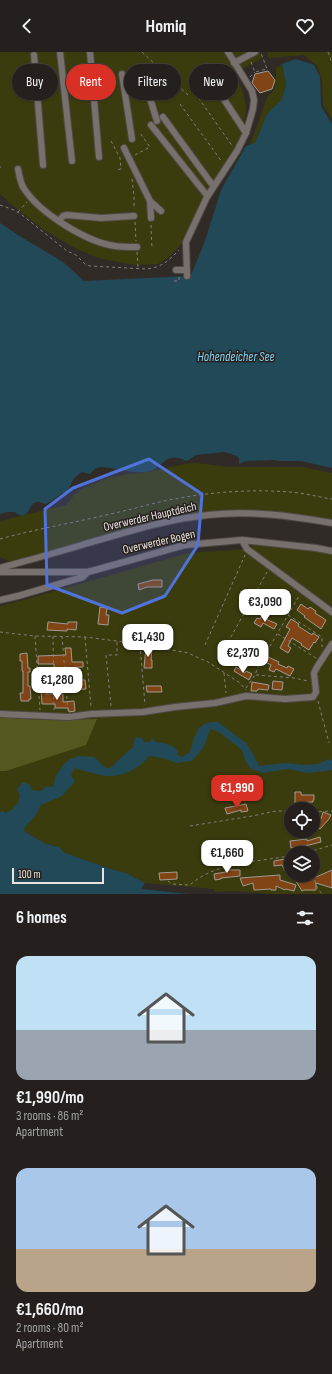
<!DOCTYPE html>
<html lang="en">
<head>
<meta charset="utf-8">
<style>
  :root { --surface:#25201d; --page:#312d2a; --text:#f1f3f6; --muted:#a3a3a4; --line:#423e3b; --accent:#d93025 }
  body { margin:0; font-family:"Sofia Sans Condensed",sans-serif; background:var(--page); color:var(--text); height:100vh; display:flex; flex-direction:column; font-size:15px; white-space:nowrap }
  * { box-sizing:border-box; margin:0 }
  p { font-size:13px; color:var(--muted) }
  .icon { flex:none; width:22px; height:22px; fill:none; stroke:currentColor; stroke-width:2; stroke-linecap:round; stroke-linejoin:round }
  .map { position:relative; height:842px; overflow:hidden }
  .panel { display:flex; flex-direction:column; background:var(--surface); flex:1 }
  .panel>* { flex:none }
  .banner { position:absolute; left:12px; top:12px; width:308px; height:36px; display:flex; gap:8px }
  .tools { position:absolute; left:284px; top:750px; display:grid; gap:8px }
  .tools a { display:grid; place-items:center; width:36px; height:36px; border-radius:50%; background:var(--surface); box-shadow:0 1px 3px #0004,0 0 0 1px var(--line); font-size:20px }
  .scale { position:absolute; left:12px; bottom:10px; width:92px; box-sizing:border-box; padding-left:4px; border:2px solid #e7e3e1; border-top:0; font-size:11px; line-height:14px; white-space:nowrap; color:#e7e3e1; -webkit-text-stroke:3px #27211e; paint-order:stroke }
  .price { position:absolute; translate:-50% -34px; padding:0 9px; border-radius:8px; background:#fff; color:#222; font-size:13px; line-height:26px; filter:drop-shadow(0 1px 2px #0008) }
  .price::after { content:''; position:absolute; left:50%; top:24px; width:12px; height:9px; margin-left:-6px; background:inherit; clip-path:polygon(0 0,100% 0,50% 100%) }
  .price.selected { background:var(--accent); color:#fff }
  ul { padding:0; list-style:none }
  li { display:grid; align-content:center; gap:8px; height:212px; padding:0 16px }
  li span { display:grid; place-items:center; height:124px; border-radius:12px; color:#555 }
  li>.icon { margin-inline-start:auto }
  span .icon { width:72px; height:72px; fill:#fffc; stroke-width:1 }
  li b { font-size:17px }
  h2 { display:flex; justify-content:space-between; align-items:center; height:48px; padding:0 16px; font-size:17px }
  .chip { padding:0 14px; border-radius:18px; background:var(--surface); box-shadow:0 1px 3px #0004,0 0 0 1px var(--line); font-size:14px; line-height:36px }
  .chip.selected { background:var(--accent); color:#fff }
  header { display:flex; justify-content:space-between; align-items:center; height:52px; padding:0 16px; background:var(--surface); font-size:18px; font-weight:700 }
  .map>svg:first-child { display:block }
  .green { fill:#3b3c0d; fill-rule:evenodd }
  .forest { fill:#555720 }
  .water { fill:#224958 }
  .building { fill:#814415; stroke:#a19a95 }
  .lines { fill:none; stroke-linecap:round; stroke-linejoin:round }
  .minor-casing { stroke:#4f4946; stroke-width:8 }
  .path { stroke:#837e7b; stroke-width:1; stroke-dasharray:3 3; stroke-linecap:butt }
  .minor { stroke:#78706c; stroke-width:6 }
  .marked { fill:#5073da; fill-opacity:0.2; stroke:#5073da; stroke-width:3; stroke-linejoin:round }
  .labels { text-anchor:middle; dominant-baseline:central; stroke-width:3; stroke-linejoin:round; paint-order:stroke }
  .street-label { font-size:12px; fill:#e7e3e1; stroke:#27211e }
  .water-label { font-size:13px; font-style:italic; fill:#81d5f7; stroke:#27211e }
</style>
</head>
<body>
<header><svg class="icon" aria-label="back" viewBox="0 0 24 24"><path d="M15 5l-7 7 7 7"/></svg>Homiq<svg class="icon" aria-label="heart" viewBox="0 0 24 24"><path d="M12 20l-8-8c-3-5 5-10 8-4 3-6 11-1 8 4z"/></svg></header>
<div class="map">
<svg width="332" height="842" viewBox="0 0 332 842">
  <rect width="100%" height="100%" fill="#312b27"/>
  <path class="green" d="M0,0H260L263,6L234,21L243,39L246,56L243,80L234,102L184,189L168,206L158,212L134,213L98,206L71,194L43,177L17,157L0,142Z
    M267,0H332V67L323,53L322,28L317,14L304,3L269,6Z
    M282,12L286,32L282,47L267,62L255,91L250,93L268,43L273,40L276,26V16Z
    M196,411L228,415H303L332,421V468L298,462L244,458L199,461L145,471L11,510L0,505V469L66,453L74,443L82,437L108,426L127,422L142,421L185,412Z
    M253,491L316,499L332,502V842H271L234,839L215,840L214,837L145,831L126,821L111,817L65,801L59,795L46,792L24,779L0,770V677L96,667L41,668L0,665V554L27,547L188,501L247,497L252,495ZM291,757H313V779H291ZM291,801H313V823H291Z"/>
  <path class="forest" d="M0,665L41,668L97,667L86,693L6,719H0Z"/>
  <path class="water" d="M296,7L314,13L320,25L321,54L332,72V416L301,409H280L272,408L246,409L239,412V406L237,404L224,400L196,403L187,409C163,398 166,416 146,420C137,422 111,415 100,415L96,416L90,422L82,420C69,429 74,429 67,441H63L46,452C42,451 38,448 34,451C29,454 27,471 15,460H7L0,462V171L18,183L63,210L84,229L187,224L192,221L205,189L221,138L246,94L255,91L267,62L282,47L286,32L282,12Z
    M212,670H218L246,691L252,700L259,714L286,711L304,713L318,712L329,707L332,709V718L308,721L287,717L263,721L251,717L246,710L242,698L219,680L210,677L204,695L192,709L176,711L163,706L149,704C140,716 123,725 108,724C97,723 85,719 75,716L71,723L75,729L62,744L41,753C39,756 38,760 36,763C32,769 25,772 24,779L46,792L59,795L65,801L111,817L126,821L145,831L141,837L188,842H0V760L3,759L5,761L12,758L15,753L18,752L20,743L17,737L23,730L30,733L32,738L38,739L43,738L46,734L50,735L54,734L55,725L64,712L70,707L79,704L94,705L106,716H110L133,695L135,685L142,686L144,690H150L152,686L156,690C164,691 174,692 178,700L177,702L182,705L190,700C191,695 193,691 194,685L196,683L199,675H201L204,672Z"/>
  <path class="building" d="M268,19L275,28L272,37L260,41L252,31L255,22Z
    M153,528H162V535H147L139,538L138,532Z
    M301,552L308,557L310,555L316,559L315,561L326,568L321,577L304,565L305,564L297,558Z
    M100,555L107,556L106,563H109L108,573L98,572Z
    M261,565L277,572L274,577L263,571L261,575L254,571L257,566L260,567Z
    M291,567L299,572L298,574L312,583L313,581L319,585L315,591L314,590L309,598L301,593L302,592L292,586L288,594L291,596L288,601L280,596L290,577L286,575Z
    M48,570L68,572V570H77L76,578L67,577V579L47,578Z
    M146,595H152L151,608H152V616H144Z
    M65,596H71L72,610H83V615L61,616V622H54V612H38V604L66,603Z
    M27,601L28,616H30V620H28V634H30L31,647H29V649H21L20,641H23V619H22V609H20V602Z
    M266,604L279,610L278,612L287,616L288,614L294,617L290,624L276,617L274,620L269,618L271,613L264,609Z
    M236,615L245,621L246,619L252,622L249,628L234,619Z
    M77,628H85L86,637L70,638V632L78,631Z
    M273,629L283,630L282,638L272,637Z
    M252,630L269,633L268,638L258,637L257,639H251Z
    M146,634H161L162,640H147Z
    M41,638H46V642H63V650L74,649L75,659L69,660L68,656H55V652H42Z
    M295,740H301V743H314V748H313V750L295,751Z
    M246,752L248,759L241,760V758L227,762L225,756Z
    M323,760L331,763L329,767L320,777L315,773L321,767Z
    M320,785L321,790L309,793L291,796L290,789L307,787V789Z
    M291,806V810L286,812L289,817L285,819L282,813L274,814V809Z
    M225,818H240V824L221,826V827L215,828L214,822L226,820Z
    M332,818V836L316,831V838H304L302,839L294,826L316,825Z
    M177,820V827L160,828L159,821Z
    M280,823V828L296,833L294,839L286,837L285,838L276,834V838H271V837L254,838L253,831L243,834L240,826Z"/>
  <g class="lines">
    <defs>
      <path id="minor" d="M60,0L72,109
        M90,0L99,105
        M34,3L43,113
        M234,11L255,0
        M122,22L132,87
        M212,29L246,81
        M145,30L157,69
        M163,65L211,131
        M151,73L205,141
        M124,96L150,149L151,166
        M18,117C19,123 20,129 23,135C38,160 86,190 115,194C122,195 129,195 137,195
        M150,149L161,159
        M59,169L63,164L67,163L101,166L134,164
        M176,218H187
        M187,224L186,190L207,145L237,99L246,81L253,57L254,48L252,39L228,0
        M242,488L247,497L332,560
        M0,516C29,508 59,500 88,491C127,480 167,467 208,463C249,458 292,464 332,471
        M0,520H88L185,493L242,488L316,496L332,499
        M0,548L18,544L83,525L88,520
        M0,662L69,665L91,662L143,660L175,655L215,651L246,644L285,647L313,645L316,640L314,621L317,615L332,592"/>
    </defs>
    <use href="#minor" class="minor-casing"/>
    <path class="path" d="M142,0L190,45
      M328,0L332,11
      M251,10L255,20L267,17L261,1
      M250,25L255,20
      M69,27L86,24
      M44,31L56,30
      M195,41L233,95
      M180,52L222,110
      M111,89L120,106L121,117L116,118
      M135,103L150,95L140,81
      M0,115H1
      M132,127L134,144V157
      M0,153L14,158L22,163L67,199L76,203L85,212L90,214L146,217C163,215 168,209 179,198
      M18,160L27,150
      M135,170L136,189
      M151,173L152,197
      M137,200L138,215
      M174,229H179V224
      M0,487C36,477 73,471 110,462C130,458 149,452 169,448C209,440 250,437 290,440C304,441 318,445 332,447
      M288,563L322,585V595
      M0,580L35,584L85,585L140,592L188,601L208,610L240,631L246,638
      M278,582L316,606
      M35,584L40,658
      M53,584L54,658
      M62,584L68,659
      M85,585L91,655
      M140,593L145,653
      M205,593L245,503
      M222,601L267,520
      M224,621L226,641
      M256,623L294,626L308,629
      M246,636L255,623L258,615L299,544
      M318,649L329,691
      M111,654L106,603H117V590
      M313,760L332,759
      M190,774L252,764L276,759H291
      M314,798C314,811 311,835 323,842
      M302,801L309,800L332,793
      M168,829L172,832L190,833C214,811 253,810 283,805L291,802"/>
    <use href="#minor" class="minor"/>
  </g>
  <path class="marked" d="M149,407L202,442L198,493L165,544L122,561L47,533L45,457L73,436Z"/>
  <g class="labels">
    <g class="street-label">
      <text transform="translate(150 465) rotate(-13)">Overwerder Hauptdeich</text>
      <text transform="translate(159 490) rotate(-13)">Overwerder Bogen</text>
    </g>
    <g class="water-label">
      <text x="236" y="305">Hohendeicher See</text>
    </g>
  </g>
</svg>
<div class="tools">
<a><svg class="icon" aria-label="locate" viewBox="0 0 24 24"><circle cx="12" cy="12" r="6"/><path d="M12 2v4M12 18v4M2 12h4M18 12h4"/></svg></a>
<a><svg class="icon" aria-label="layers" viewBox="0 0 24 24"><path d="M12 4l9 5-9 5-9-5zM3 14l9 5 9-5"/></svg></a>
</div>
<div class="scale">100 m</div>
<b class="price" style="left:265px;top:571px">€3,090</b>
<b class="price" style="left:148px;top:606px">€1,430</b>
<b class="price" style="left:243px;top:622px">€2,370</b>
<b class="price" style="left:57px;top:649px">€1,280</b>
<b class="price selected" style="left:237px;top:757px">€1,990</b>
<b class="price" style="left:227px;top:822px">€1,660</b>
<div class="banner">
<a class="chip">Buy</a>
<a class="chip selected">Rent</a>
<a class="chip">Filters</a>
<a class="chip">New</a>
</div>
</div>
<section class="panel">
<h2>6 homes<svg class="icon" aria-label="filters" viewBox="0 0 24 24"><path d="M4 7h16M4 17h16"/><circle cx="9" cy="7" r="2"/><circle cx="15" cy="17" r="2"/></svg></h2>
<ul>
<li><span style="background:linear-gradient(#bfe0f5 60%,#9aa5b1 0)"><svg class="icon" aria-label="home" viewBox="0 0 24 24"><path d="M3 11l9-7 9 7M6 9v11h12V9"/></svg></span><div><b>€1,990/mo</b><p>3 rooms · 86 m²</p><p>Apartment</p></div></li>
<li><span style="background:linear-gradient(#a9c7e8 65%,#b9a48a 0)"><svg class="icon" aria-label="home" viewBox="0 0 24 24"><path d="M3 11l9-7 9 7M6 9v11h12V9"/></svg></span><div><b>€1,660/mo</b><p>2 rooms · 80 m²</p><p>Apartment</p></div></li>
</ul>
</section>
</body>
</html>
